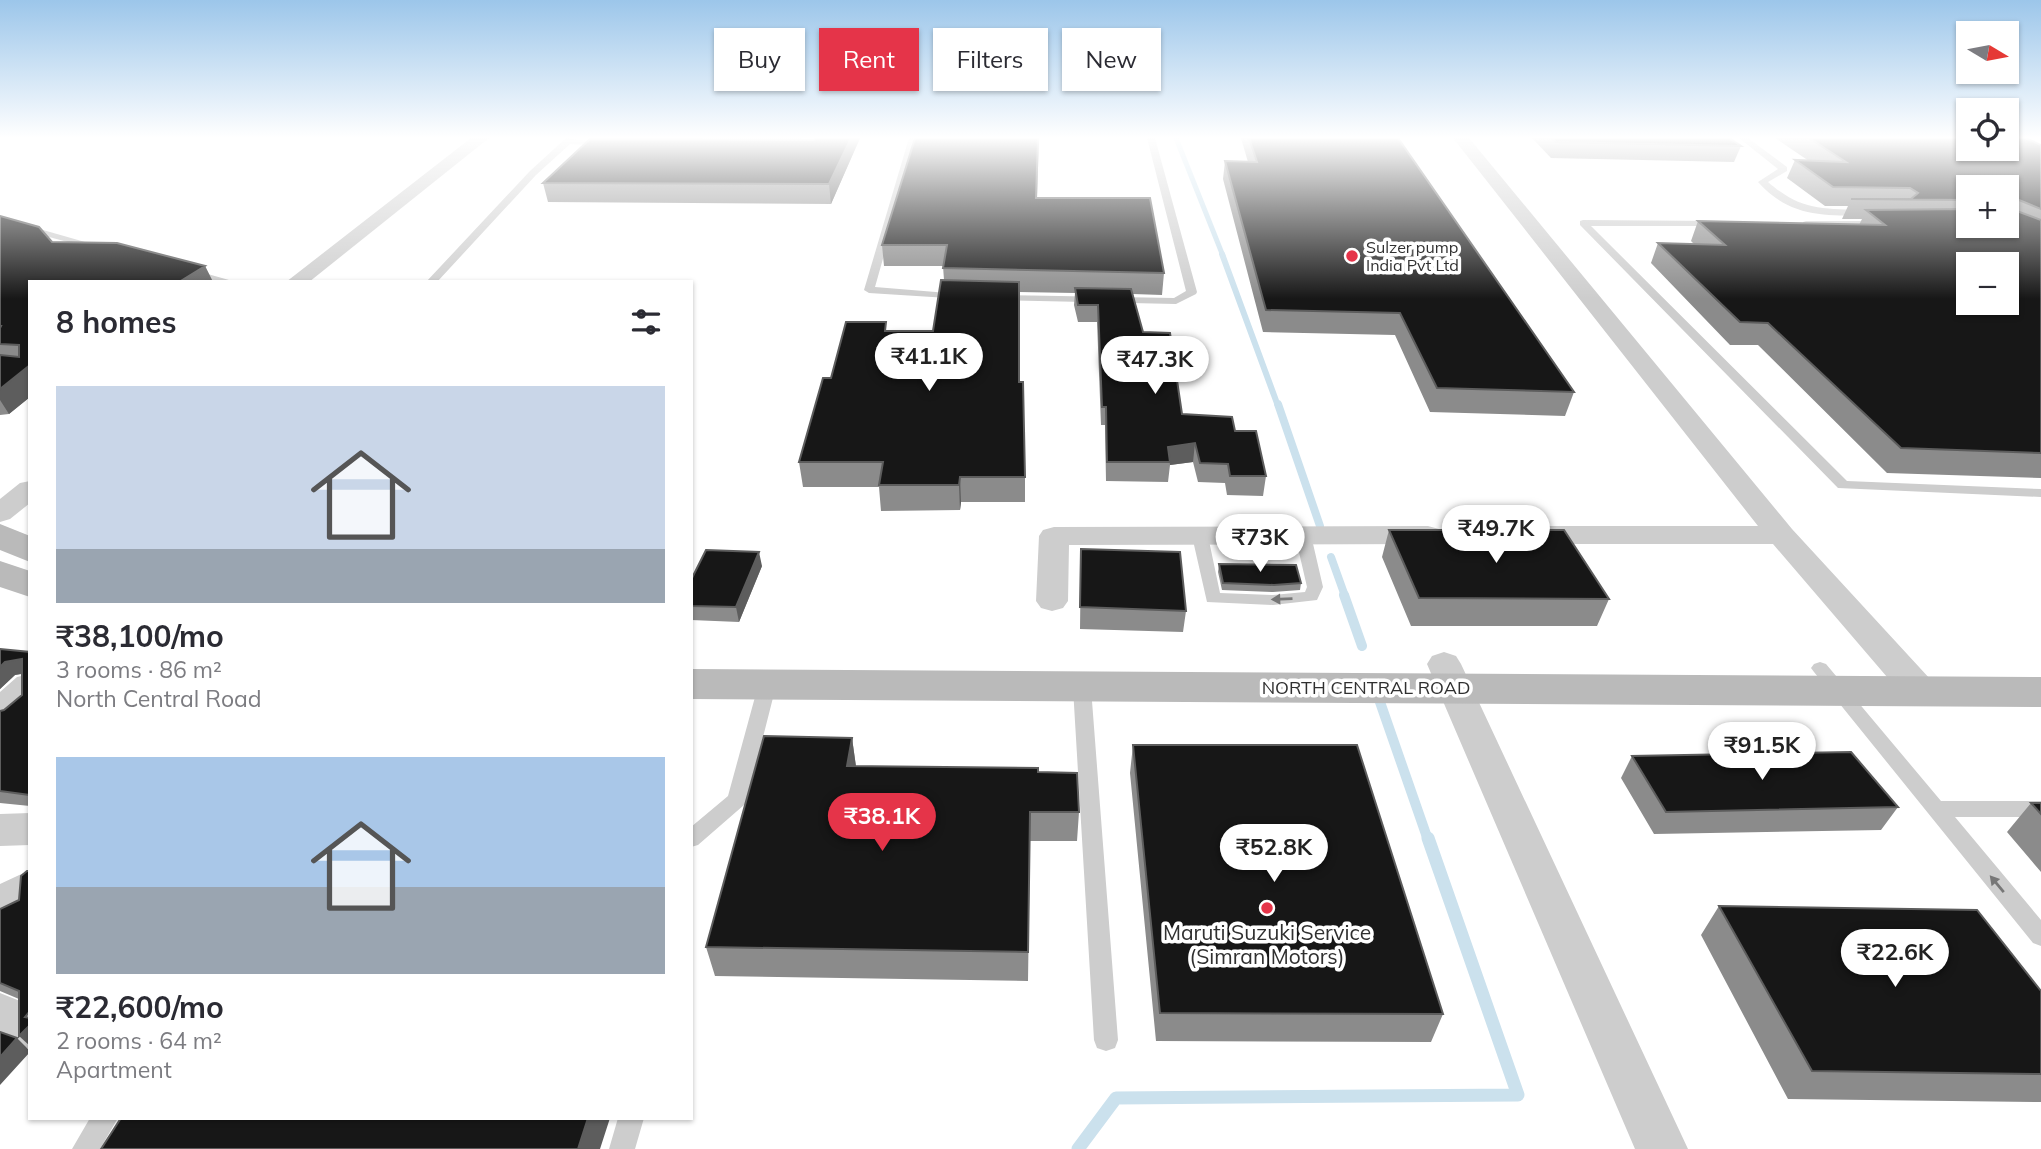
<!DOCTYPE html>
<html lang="en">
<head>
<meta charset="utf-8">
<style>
  :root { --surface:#fff; --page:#f2f2f3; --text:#2b2b33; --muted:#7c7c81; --accent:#e53449 }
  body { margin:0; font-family:Mulish,sans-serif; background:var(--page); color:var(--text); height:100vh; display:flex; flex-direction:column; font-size:26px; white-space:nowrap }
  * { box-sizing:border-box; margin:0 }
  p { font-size:23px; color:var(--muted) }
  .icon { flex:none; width:38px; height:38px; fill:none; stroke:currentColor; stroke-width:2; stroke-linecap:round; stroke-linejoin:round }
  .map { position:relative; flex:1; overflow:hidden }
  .side { position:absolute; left:28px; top:280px; width:665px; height:840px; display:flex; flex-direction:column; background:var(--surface); border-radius:0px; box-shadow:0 2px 5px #0004 }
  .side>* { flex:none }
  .banner { position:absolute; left:714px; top:28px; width:665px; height:63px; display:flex; gap:14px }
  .needle { width:46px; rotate:100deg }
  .fabs { position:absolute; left:1956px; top:21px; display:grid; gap:14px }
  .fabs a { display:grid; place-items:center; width:63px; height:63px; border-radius:0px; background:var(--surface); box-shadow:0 2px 5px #0004; font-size:35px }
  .price { position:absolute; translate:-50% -60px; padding:0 16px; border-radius:24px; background:#fff; color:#222; font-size:23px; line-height:46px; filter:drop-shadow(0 2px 4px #0008) }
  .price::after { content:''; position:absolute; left:50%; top:42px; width:21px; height:16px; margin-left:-10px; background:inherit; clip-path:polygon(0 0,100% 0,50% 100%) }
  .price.current { background:var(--accent); color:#fff }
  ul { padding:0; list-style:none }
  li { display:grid; align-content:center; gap:14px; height:371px; padding:0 28px }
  li span { display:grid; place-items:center; height:217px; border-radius:0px; color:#555 }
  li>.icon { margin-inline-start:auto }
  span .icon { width:126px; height:126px; fill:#fffc; stroke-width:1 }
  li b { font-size:30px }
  h2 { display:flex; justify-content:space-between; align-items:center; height:84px; padding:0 28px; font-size:30px }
  .tag { padding:0 24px; border-radius:0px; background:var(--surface); box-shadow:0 2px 5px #0004; font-size:24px; line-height:63px }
  .tag.current { background:var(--accent); color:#fff }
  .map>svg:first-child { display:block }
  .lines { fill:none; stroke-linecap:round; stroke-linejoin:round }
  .stream-far4 { stroke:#cbe1ed; stroke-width:5 }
  .stream-far3 { stroke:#cbe1ed; stroke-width:6 }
  .stream-far2 { stroke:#cbe1ed; stroke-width:8 }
  .stream-far1 { stroke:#cbe1ed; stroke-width:10 }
  .stream { stroke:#cbe1ed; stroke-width:13 }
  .service { fill:#cdcdcd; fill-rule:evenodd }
  .minor { fill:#cdcdcd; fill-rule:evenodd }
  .secondary { fill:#bababa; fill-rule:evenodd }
  .wall { fill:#8b8b8b; fill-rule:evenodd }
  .shaded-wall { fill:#5d5d5d }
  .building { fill:#171717; stroke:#5d5d5d; stroke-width:2; fill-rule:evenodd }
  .oneway { fill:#777 }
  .poi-dot { fill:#e53449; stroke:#fff; stroke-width:2.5 }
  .labels { text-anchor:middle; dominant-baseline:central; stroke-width:7; stroke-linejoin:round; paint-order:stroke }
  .far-poi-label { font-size:16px; fill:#303030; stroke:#fff; text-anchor:start }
  .street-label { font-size:18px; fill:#303030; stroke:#fff }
  .near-poi-label { font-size:21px; fill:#303030; stroke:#fff }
</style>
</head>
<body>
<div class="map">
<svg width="2041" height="1149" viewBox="0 0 2041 1149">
  <rect width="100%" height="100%" fill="#fff"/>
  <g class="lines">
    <path class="stream-far4" d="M1176,138L1223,256"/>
    <path class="stream-far3" d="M1222,254L1278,406"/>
    <path class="stream-far2" d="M1278,404L1320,526
      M1331,557L1345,596"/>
    <path class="stream-far1" d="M1344,595L1362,646
      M1380,702L1428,840"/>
    <path class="stream" d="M1078,1149L1116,1098L1518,1095L1428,838"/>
    <path class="service" d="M566,138L608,144L604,146L570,144L536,175L437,282H426L530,171Z
      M800,138L803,140L799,142L767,143L763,141L767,139Z
      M909,138H917L875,287L960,294L964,295V299L869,293L864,290Z
      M1147,138H1155L1197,292L1196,294L1176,304L995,300L994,298L999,295L1174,298L1186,291Z
      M1739,138H1748L1787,167V171L1768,182C1801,211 1823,209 1865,210L1870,213L1865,216C1821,215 1790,217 1758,182L1778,169Z
      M1583,220L1720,221V225L1717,226H1591L1847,481L2041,489V497L1838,488L1580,225V221Z
      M0,221L15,222L106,248L101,251L12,227H0Z
      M1806,221H1878L1883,224L1878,227L1803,226V222Z
      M190,269L229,280L230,282H213L186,274V270Z
      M1303,530L1311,535L1323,587L1317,600L1273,605L1207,602L1192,536L1195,533H1205L1208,536L1220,593L1273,595L1305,592L1307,587L1295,535Z
      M1820,662L1826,664L1941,801H2041V817H1955L2041,920V946L2033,943L1814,672L1811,668L1814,664Z
      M767,680L773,682L776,686L747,800L744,805L698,845L691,847V827L728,796L758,686L761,682Z
      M1082,682L1088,684L1091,688L1118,1040L1115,1048L1106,1051L1097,1048L1094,1040L1073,688L1076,684Z
      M90,1118H118L100,1149H72Z
      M618,1118H644L635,1149H609Z"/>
    <path class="minor" d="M471,138H489L309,282H286Z
      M1453,138H1469L1792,529L1931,680L1936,689L1931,698L1918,701L1905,698L1773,544H1526L1515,541L1511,535L1515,529L1526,526H1758Z
      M30,481V503L10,519L0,522V499L20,483Z
      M1428,526L1439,529L1443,535L1439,541L1428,544L1069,545L1068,601L1063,608L1052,611L1041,608L1036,601L1039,536L1043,530L1054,527Z
      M1444,652L1456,656L1461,664L1688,1149H1635L1427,664L1432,656Z
      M30,674V706L13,721L0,725V692L17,677Z
      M30,813V845L0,846V814Z
      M30,870V911L0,926V884Z
      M0,993L30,1005V1049L0,1038Z"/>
    <path class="secondary" d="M0,524L30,536V562L0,550Z
      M0,561L30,571V597L0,587Z
      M691,669L2041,677V707L691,699Z"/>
  </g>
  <path class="wall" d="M860,138L831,204L548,202L543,183Z
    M1039,138L1037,198L1164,273L1162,295L1133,294L1143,332L1182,414L1235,431L1266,476L1263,496L1227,495L1225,483L1198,482L1193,462L1170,465L1168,482L1106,481L1105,425H1101L1097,322H1078L1074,305L1075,293L1019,292V382L1025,477V502H961L960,510L881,511L879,487H803L799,462L831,378L887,331H933L944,280L943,266H884L882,245Z
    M1241,138H1398L1574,392L1565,416L1430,412L1395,335L1263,332L1223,179L1225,161L1248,162Z
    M1532,138H1729L1741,146L1734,162L1551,158Z
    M1775,138H1969L2041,145V478L1887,473L1758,345H1730L1651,263L1658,243L1694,244L1691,241L1698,221L1859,225L1862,219H1842L1848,206H1825L1787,178L1795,160L1809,161ZM1969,187L2007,226H1969Z
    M0,216L52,242L205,266L213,282H30V397L9,414L0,415Z
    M1389,530L1609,599L1597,626H1411L1382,557Z
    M1081,549L1186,611L1183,632L1080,629Z
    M1219,564L1301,583L1300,590L1273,592L1222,590L1218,572Z
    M762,566L739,622L691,620V580Z
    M0,649L30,652V806L0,803V711L4,710L22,695V674L15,675L0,689Z
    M852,738L856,766L1038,772L1079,812L1077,841H1030L1028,981L715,976L706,947Z
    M1133,745L1443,1014L1431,1042L1156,1041L1130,773Z
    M1632,756L1898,807L1881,830L1654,834L1621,778Z
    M2031,803H2041V872L2007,832Z
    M19,900V999L0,991V909Z
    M1719,906L2041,991V1102L1788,1099L1701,935Z"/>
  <path class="shaded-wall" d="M851,138H860L831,204L829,184Z
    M205,266L213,282H179Z
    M30,365V397L9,414L0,400V389Z
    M1195,443L1193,462L1170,465L1168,447Z
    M960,477L961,502L960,510L959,485Z
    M759,552L762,566L739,622L736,607Z
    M22,659L30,672L15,675L0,689V667L5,662Z
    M852,738L856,767L847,766Z
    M30,1025V1046L19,1036Z
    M17,1038L30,1051V1052L0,1085V1057Z
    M588,1118H610L600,1149H578Z"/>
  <path class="building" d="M815,138H851L829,184L543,183L590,139L814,140Z
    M915,138H1038L1036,198H1150L1164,273L943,268L947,245H882Z
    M1249,138H1398L1574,392L1437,388L1400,313L1266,310L1225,161L1257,162Z
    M1552,138H1729L1741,146L1556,142Z
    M1809,138H1969V149H2007V138H2026L2041,145V209L2019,200L2013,206L2014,210L2041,220V453L1901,448L1768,323L1740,322L1658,243L1725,245L1698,221L1885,225L1866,210L1969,209V226H2007V187H1969V200L1851,199H1911L1918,193L1910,188L1833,187L1795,160L1846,162ZM1969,264H2007V303H1969Z
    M0,216L39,227L52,242L117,243L205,266L179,282H30V365L0,389V355L19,357V345L0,344V328L1,326H0Z
    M941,280L1019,282V382H1023L1025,477H960L959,485H879L883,462H799L823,378H831L846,322H886L885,331H933Z
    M1075,288L1131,289L1143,332L1170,333L1182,414L1232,417L1235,431H1256L1266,476H1230L1228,464L1200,463L1195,443L1168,447L1170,462H1107L1106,407H1102L1098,305H1078Z
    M1389,530H1564L1609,599L1419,598Z
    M1081,549L1180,552L1186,611L1080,607Z
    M706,550L759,552L736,607L691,606V580Z
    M1219,564L1296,565L1301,583L1274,585L1223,583Z
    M0,649L30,652V795L0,791V711L4,710L22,695V659L5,662L0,667Z
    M764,736L852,738L847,766L1038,768V772L1077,773L1079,812H1030L1028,952L706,947Z
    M1133,745H1357L1443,1014L1160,1013Z
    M1851,752L1898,807L1666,812L1632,756Z
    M2031,803H2041V814Z
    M27,871H30V1011L25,1017L30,1018V1025L19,1036V991L0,983V909L19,900L21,876Z
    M1719,906L1977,910L2041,991V1074L1812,1071Z
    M0,1032L17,1038L0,1057Z
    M121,1118H588L578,1149H101Z"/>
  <defs><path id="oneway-solid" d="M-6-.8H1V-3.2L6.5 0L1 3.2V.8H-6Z" transform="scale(1.75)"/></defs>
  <g class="oneway">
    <use href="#oneway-solid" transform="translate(1282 599) rotate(178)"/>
    <use href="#oneway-solid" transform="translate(1997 884) rotate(-130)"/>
  </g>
  <linearGradient id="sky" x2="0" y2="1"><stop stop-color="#9cc6ea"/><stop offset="0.46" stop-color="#fff"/><stop offset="1" stop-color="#fff" stop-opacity="0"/></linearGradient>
  <rect width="2041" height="299" fill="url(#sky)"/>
  <g class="poi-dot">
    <circle cx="1352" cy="256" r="7"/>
    <circle cx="1267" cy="908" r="7"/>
  </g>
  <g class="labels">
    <g class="far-poi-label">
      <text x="1366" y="247">Sulzer pump<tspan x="1366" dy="18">India Pvt Ltd</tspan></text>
    </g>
    <g class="street-label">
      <text x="1366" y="687">NORTH CENTRAL ROAD</text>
    </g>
    <g class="near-poi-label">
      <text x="1267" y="932">Maruti Suzuki Service<tspan x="1267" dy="24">(Simran Motors)</tspan></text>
    </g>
  </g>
</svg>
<div class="fabs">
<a><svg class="needle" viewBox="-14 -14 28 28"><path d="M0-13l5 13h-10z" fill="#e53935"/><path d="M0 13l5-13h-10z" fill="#7c7c81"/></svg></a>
<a><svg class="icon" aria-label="locate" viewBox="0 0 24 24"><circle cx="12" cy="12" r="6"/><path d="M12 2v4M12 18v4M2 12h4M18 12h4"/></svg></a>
<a>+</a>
<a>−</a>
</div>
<b class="price" style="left:929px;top:393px">₹41.1K</b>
<b class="price" style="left:1155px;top:396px">₹47.3K</b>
<b class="price" style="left:1496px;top:565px">₹49.7K</b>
<b class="price" style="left:1260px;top:574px">₹73K</b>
<b class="price" style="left:1762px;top:782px">₹91.5K</b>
<b class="price current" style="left:882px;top:853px">₹38.1K</b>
<b class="price" style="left:1274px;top:884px">₹52.8K</b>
<b class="price" style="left:1895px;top:989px">₹22.6K</b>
<div class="banner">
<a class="tag">Buy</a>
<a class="tag current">Rent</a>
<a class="tag">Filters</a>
<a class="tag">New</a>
</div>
<section class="side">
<h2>8 homes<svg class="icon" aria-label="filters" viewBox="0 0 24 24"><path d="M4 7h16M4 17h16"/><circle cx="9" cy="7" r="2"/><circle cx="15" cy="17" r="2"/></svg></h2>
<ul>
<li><span style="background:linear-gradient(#c9d6e8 75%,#9aa5b1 0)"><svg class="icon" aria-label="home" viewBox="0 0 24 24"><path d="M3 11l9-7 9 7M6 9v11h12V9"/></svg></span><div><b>₹38,100/mo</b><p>3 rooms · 86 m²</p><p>North Central Road</p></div></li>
<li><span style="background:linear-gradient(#a9c7e8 60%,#9aa5b1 0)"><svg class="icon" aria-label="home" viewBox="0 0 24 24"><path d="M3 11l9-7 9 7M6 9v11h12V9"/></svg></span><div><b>₹22,600/mo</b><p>2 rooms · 64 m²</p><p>Apartment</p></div></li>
</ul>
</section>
</div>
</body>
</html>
